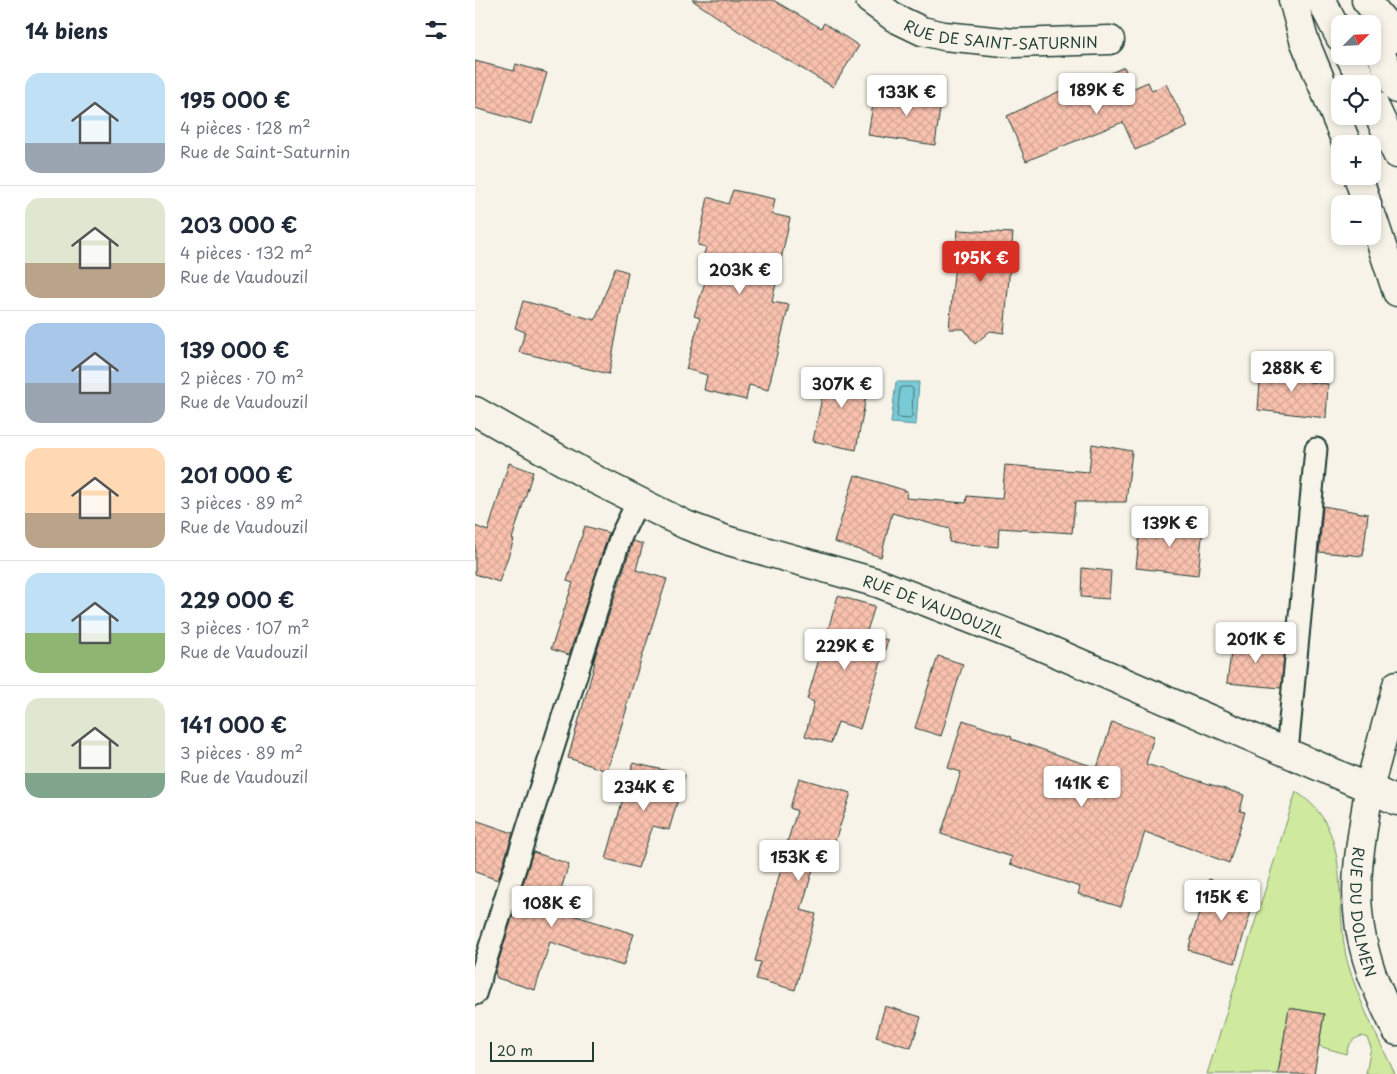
<!DOCTYPE html>
<html lang="fr">
<head>
<meta charset="utf-8">
<style>
  :root { --surface:#fff; --page:#f6f6f7; --text:#1f2937; --muted:#747a83; --line:#e0e1e3; --accent:#d93025 }
  body { margin:0; font-family:"Playpen Sans",sans-serif; background:var(--page); color:var(--text); height:100vh; display:flex; flex-direction:column; font-size:19px; white-space:nowrap }
  * { box-sizing:border-box; margin:0 }
  p { font-size:16px; color:var(--muted) }
  .icon { flex:none; width:28px; height:28px; fill:none; stroke:currentColor; stroke-width:2; stroke-linecap:round; stroke-linejoin:round }
  .map { position:relative; flex:1; overflow:hidden }
  .details { display:flex; flex-direction:column; background:var(--surface); width:475px }
  .details>* { flex:none }
  .needle { width:32px; rotate:66deg }
  .fabs { position:absolute; left:856px; top:15px; display:grid; gap:10px }
  .fabs a { display:grid; place-items:center; width:50px; height:50px; border-radius:10px; background:var(--surface); box-shadow:0 2px 8px #0003; font-size:25px }
  .scale { position:absolute; left:15px; bottom:12px; width:104px; box-sizing:border-box; padding-left:5px; border:2px solid #1f3d34; border-top:0; font-size:14px; line-height:18px; white-space:nowrap; color:#1f3d34; -webkit-text-stroke:4px #f7f3e8; paint-order:stroke }
  .price { position:absolute; translate:-50% -42px; padding:0 11px; border-radius:5px; background:#fff; color:#222; font-size:16px; line-height:32px; filter:drop-shadow(0 1px 2px #0008) }
  .price::after { content:''; position:absolute; left:50%; top:30px; width:15px; height:11px; margin-left:-8px; background:inherit; clip-path:polygon(0 0,100% 0,50% 100%) }
  .price.active { background:var(--accent); color:#fff }
  ul { padding:0; list-style:none }
  li { display:flex; align-items:center; gap:15px; height:125px; padding:0 25px }
  li+li { border-top:1px solid var(--line) }
  li span { display:grid; place-items:center; flex:none; width:140px; height:100px; border-radius:15px; color:#555 }
  li>.icon { margin-inline-start:auto }
  span .icon { width:60px; height:60px; fill:#fffc; stroke-width:1 }
  li b { font-size:21px }
  h2 { display:flex; justify-content:space-between; align-items:center; height:60px; padding:0 25px; font-size:21px }
  main { display:flex; flex:1; min-height:0 }
  .map>svg:first-child { display:block }
  .green { fill:#cfe99f; stroke:#77936a }
  .water { fill:#7ac9d6; stroke:#569195 }
  .lines { fill:none; stroke-linecap:round; stroke-linejoin:round }
  .shore { stroke:#437575; stroke-width:1 }
  .building { fill:url(#building-cross-hatch); stroke:#1f3d34 }
  .lane-casing { stroke:#1f3d34; stroke-width:25 }
  .street-casing { stroke:#1f3d34; stroke-width:31 }
  .secondary-casing { stroke:#1f3d34; stroke-width:31 }
  .lane { stroke:#f7f3e8; stroke-width:21 }
  .street { stroke:#f7f3e8; stroke-width:28 }
  .secondary { stroke:#f7f3e8; stroke-width:28 }
  .labels { text-anchor:middle; dominant-baseline:central; stroke-width:4; stroke-linejoin:round; paint-order:stroke }
  .street-label { font-size:15px; fill:#1f3d34; stroke:#f7f3e8 }
</style>
</head>
<body>
<main>
<section class="details">
<h2>14 biens<svg class="icon" aria-label="filters" viewBox="0 0 24 24"><path d="M4 7h16M4 17h16"/><circle cx="9" cy="7" r="2"/><circle cx="15" cy="17" r="2"/></svg></h2>
<ul>
<li><span style="background:linear-gradient(#bfe0f5 70%,#9aa5b1 0)"><svg class="icon" aria-label="home" viewBox="0 0 24 24"><path d="M3 11l9-7 9 7M6 9v11h12V9"/></svg></span><div><b>195 000 €</b><p>4 pièces · 128 m²</p><p>Rue de Saint-Saturnin</p></div></li>
<li><span style="background:linear-gradient(#dfe7d0 65%,#b9a48a 0)"><svg class="icon" aria-label="home" viewBox="0 0 24 24"><path d="M3 11l9-7 9 7M6 9v11h12V9"/></svg></span><div><b>203 000 €</b><p>4 pièces · 132 m²</p><p>Rue de Vaudouzil</p></div></li>
<li><span style="background:linear-gradient(#a9c7e8 60%,#9aa5b1 0)"><svg class="icon" aria-label="home" viewBox="0 0 24 24"><path d="M3 11l9-7 9 7M6 9v11h12V9"/></svg></span><div><b>139 000 €</b><p>2 pièces · 70 m²</p><p>Rue de Vaudouzil</p></div></li>
<li><span style="background:linear-gradient(#ffd9b3 65%,#b9a48a 0)"><svg class="icon" aria-label="home" viewBox="0 0 24 24"><path d="M3 11l9-7 9 7M6 9v11h12V9"/></svg></span><div><b>201 000 €</b><p>3 pièces · 89 m²</p><p>Rue de Vaudouzil</p></div></li>
<li><span style="background:linear-gradient(#bfe0f5 60%,#8fb573 0)"><svg class="icon" aria-label="home" viewBox="0 0 24 24"><path d="M3 11l9-7 9 7M6 9v11h12V9"/></svg></span><div><b>229 000 €</b><p>3 pièces · 107 m²</p><p>Rue de Vaudouzil</p></div></li>
<li><span style="background:linear-gradient(#dfe7d0 75%,#7fa58c 0)"><svg class="icon" aria-label="home" viewBox="0 0 24 24"><path d="M3 11l9-7 9 7M6 9v11h12V9"/></svg></span><div><b>141 000 €</b><p>3 pièces · 89 m²</p><p>Rue de Vaudouzil</p></div></li>
</ul>
</section>
<div class="map">
<svg width="922" height="1074" viewBox="0 0 922 1074">
  <defs>
    <pattern id="building-cross-hatch" width="8" height="8" patternUnits="userSpaceOnUse" patternTransform="scale(1.25)"><rect width="8" height="8" fill="#f9c1ae"/><path d="M0 0l8 8M0 8l8-8" fill="none" stroke="#d5a796"/></pattern>
  </defs>
  <rect width="100%" height="100%" fill="#f7f3e8"/>
  <filter id="ink" filterUnits="userSpaceOnUse"><feTurbulence type="fractalNoise" baseFrequency=".02" numOctaves="2"/><feDisplacementMap in="SourceGraphic" scale="10" xChannelSelector="R" yChannelSelector="G"/><feConvolveMatrix kernelMatrix="1 2 1 2 8 2 1 2 1" color-interpolation-filters="sRGB"/></filter>
  <g filter="url(#ink)">
    <path class="green" d="M821,792C881,828 857,907 873,964C884,1002 903,1038 920,1074H891L896,1047L892,1038L887,1036C878,1038 873,1044 871,1054L844,1046L849,1014L814,1008L803,1074H732Z"/>
    <path class="water" d="M421,382H444L441,425L416,423Z"/>
    <g class="lines">
      <path class="shore" d="M427,387H436L438,389L437,417L435,419L424,418L422,416L425,389Z"/>
    </g>
    <path class="building" d="M217,0H298L346,28L349,23L384,46L358,87L265,32Z
      M0,61L39,71L41,64L72,73L57,124L0,108Z
      M649,67L659,88L673,82L677,91L691,84L713,127L660,150L648,122L551,161L532,116L585,91L588,95Z
      M426,88L467,94L460,145L393,135L399,98H424Z
      M258,190L300,199L297,214L315,218L297,302L314,305L293,390L274,385L271,400L229,390L232,375L211,369L225,318L219,316L235,267L226,265L231,247L223,245L233,197L253,204Z
      M483,230L538,233L529,333L515,331L500,344L489,329H474Z
      M140,268L153,272L134,374L44,352L50,332L40,328L48,301L120,320Z
      M353,368L395,376L381,450L338,441Z
      M786,368L835,371L834,382L853,384L851,418L783,410Z
      M617,444L657,451L651,502H600L597,533L524,528L523,547L474,542L475,529L417,513L406,557L359,542L380,475L432,491L431,498L491,503L492,496L527,499L530,465L614,472Z
      M34,463L58,472L37,539L39,540L24,582L0,574V526L13,531Z
      M848,506L893,514L888,556L844,552Z
      M666,522L728,528L723,575L661,568Z
      M110,526L134,533L94,655L76,649L98,583L92,581Z
      M158,541L168,544L161,570L192,579L151,707L152,708L132,771L93,758L120,663H118Z
      M607,568L636,571L634,599L606,597Z
      M363,596L400,606L391,634L413,640L385,729L363,722L356,743L330,736L339,702L332,699Z
      M758,638L810,646L806,688L752,683Z
      M463,656L488,664L466,736L440,728Z
      M488,720L537,737L536,739L622,768L637,722L679,736L671,764L769,795L765,811L770,812L754,863L670,832L646,907L603,894L605,887L535,864L537,857L466,834L486,772L473,768Z
      M158,763L210,775L194,830L178,826L163,868L131,859Z
      M324,778L376,793L354,859L342,856L326,910L341,914L320,990L281,979L286,962L280,961L308,862H306L322,811L315,808Z
      M0,820L38,833L23,880L0,872Z
      M58,852L94,864L81,905L87,907L85,911L159,934L148,966L75,942L60,990L22,978L20,972Z
      M734,879L781,895L760,963L713,950Z
      M410,1006L446,1017L436,1048L401,1037Z
      M814,1008L849,1014L839,1074H803Z"/>
    <g class="lines">
      <defs>
        <path id="lane" d="M812,752L841,449
          M0,994L131,581L146,536L163,501"/>
        <g id="street">
          <path id="s1" d="M395,0L420,18L447,31L469,36L539,43L635,40"/>
          <path id="s2" d="M0,411L121,480L211,525L254,541L403,583L563,645L894,788C889,828 879,870 883,911C886,954 903,993 922,1031"/>
        </g>
        <path id="secondary" d="M818,0L829,40L872,144
          M846,0L865,37
          M891,0L922,38
          M898,37L922,89
          M875,56L889,84
          M898,103L922,154
          M883,176L892,204
          M898,219L922,292
          M922,685L894,788L922,801"/>
      </defs>
      <use href="#lane" class="lane-casing"/>
      <use href="#street" class="street-casing"/>
      <use href="#secondary" class="secondary-casing"/>
      <use href="#lane" class="lane"/>
      <use href="#street" class="street"/>
      <use href="#secondary" class="secondary"/>
    </g>
  </g>
  <g class="labels">
    <g class="street-label">
      <text stroke="none"><textPath href="#s1" startOffset="140">RUE DE SAINT-SATURNIN</textPath></text>
      <text stroke="none"><textPath href="#s2" startOffset="501">RUE DE VAUDOUZIL</textPath></text>
      <text stroke="none"><textPath href="#s2" startOffset="1098">RUE DU DOLMEN</textPath></text>
    </g>
  </g>
</svg>
<div class="fabs">
<a><svg class="needle" viewBox="-14 -14 28 28"><path d="M0-13l5 13h-10z" fill="#e53935"/><path d="M0 13l5-13h-10z" fill="#747a83"/></svg></a>
<a><svg class="icon" aria-label="locate" viewBox="0 0 24 24"><circle cx="12" cy="12" r="6"/><path d="M12 2v4M12 18v4M2 12h4M18 12h4"/></svg></a>
<a>+</a>
<a>−</a>
</div>
<div class="scale">20 m</div>
<b class="price" style="left:622px;top:115px">189K €</b>
<b class="price" style="left:432px;top:117px">133K €</b>
<b class="price active" style="left:506px;top:283px">195K €</b>
<b class="price" style="left:265px;top:295px">203K €</b>
<b class="price" style="left:817px;top:393px">288K €</b>
<b class="price" style="left:367px;top:409px">307K €</b>
<b class="price" style="left:695px;top:548px">139K €</b>
<b class="price" style="left:781px;top:664px">201K €</b>
<b class="price" style="left:370px;top:671px">229K €</b>
<b class="price" style="left:607px;top:808px">141K €</b>
<b class="price" style="left:169px;top:812px">234K €</b>
<b class="price" style="left:324px;top:882px">153K €</b>
<b class="price" style="left:747px;top:922px">115K €</b>
<b class="price" style="left:77px;top:928px">108K €</b>
</div>
</main>
</body>
</html>
